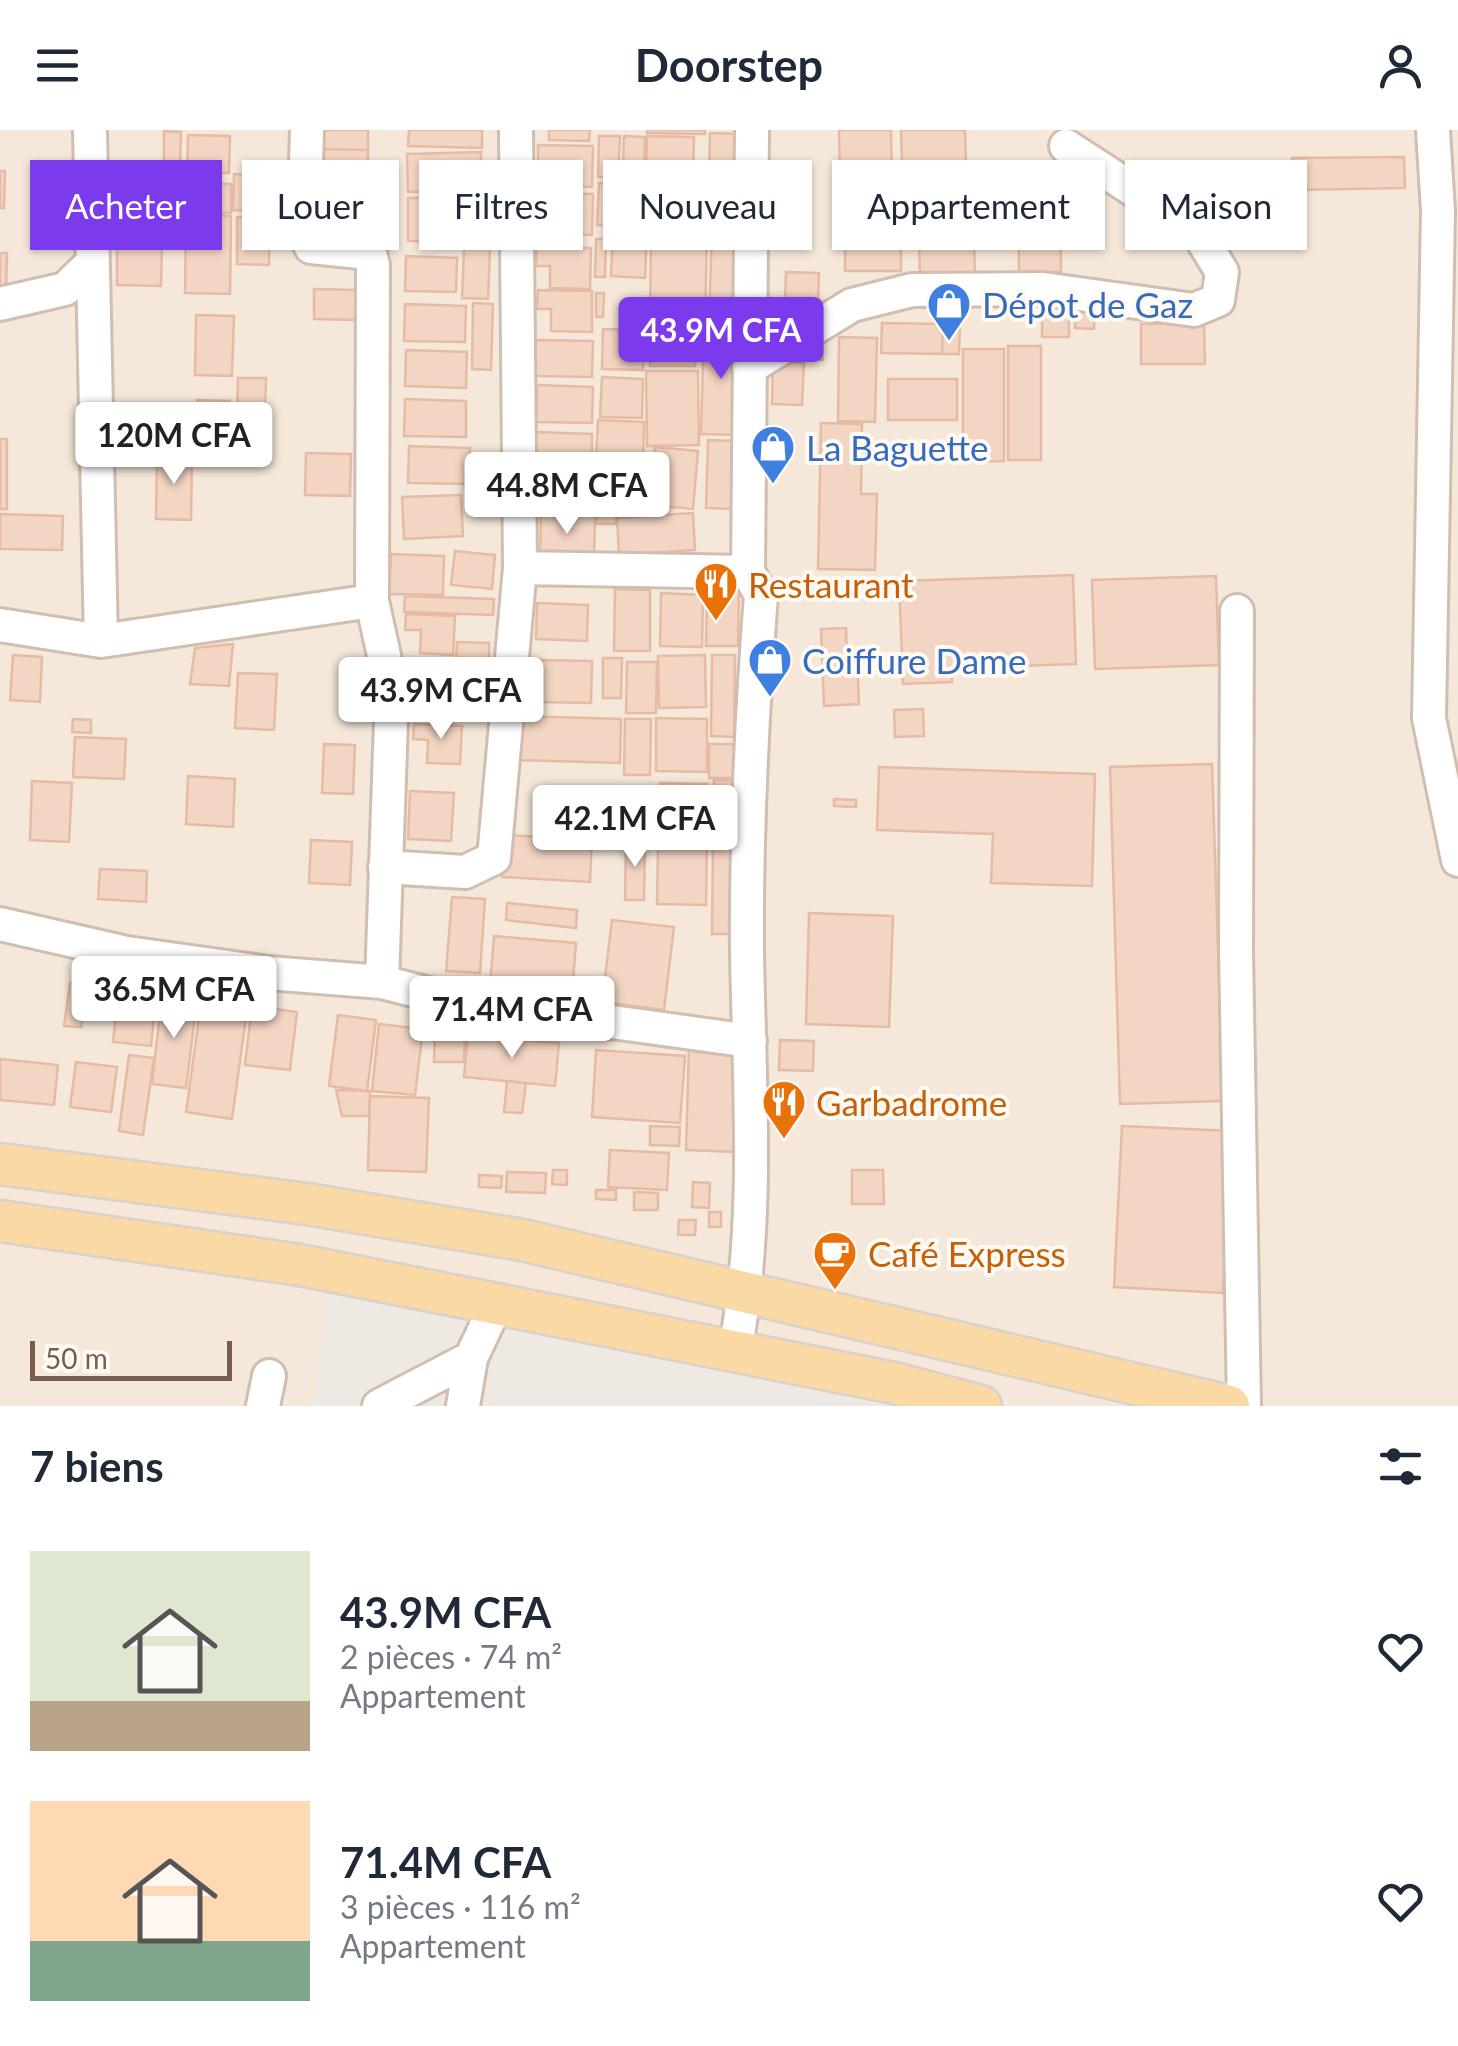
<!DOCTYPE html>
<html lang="fr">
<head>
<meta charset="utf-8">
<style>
  :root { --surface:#fff; --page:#f6f6f7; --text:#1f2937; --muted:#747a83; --accent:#7c3aed }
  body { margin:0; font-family:Lato,sans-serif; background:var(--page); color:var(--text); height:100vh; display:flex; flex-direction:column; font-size:38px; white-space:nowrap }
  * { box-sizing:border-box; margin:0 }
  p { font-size:32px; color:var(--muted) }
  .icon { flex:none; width:55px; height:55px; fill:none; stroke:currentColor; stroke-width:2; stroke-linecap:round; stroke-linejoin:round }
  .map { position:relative; height:1276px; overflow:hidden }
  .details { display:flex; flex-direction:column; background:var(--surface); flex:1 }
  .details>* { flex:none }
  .banner { position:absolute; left:30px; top:30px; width:1400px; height:90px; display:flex; gap:20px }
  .scale { position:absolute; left:30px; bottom:25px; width:202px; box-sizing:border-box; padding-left:10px; border:5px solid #7a5c4d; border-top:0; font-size:28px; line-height:35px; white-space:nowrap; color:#7a5c4d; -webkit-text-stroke:8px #fffaf3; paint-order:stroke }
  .price { position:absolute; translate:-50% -85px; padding:0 22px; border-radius:10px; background:#fff; color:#222; font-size:32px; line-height:65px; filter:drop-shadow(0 2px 5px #0008) }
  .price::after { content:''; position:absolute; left:50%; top:60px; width:30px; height:22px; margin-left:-15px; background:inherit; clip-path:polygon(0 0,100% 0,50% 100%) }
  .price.active { background:var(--accent); color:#fff }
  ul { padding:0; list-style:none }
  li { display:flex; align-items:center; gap:30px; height:250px; padding:0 30px }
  li span { display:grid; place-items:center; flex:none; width:280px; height:200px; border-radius:0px; color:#555 }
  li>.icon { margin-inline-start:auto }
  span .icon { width:120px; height:120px; fill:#fffc; stroke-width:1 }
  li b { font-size:42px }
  h2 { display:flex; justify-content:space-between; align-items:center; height:120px; padding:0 30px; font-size:42px }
  .chip { padding:0 35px; border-radius:0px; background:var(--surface); box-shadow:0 2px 8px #0004; font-size:35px; line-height:90px }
  .chip.active { background:var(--accent); color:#fff }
  header { display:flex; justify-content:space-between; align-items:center; height:130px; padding:0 30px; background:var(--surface); font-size:45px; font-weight:700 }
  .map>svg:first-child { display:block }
  .residential { fill:#f5e8da }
  .industrial { fill:#efe9e4 }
  .building { fill:#f3d5c3; stroke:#e6bba3; stroke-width:2.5 }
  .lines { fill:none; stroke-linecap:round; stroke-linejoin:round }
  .minor-casing { stroke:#d1beb0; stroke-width:38 }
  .major-casing { stroke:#dad1cd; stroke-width:45 }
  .minor { stroke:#fff; stroke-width:32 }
  .major { stroke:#fbd9a5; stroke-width:40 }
  .labels { text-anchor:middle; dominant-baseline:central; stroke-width:8; stroke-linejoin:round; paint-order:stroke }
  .shop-label { font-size:35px; fill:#366cbe; stroke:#fffaf3; text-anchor:start }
  .food-label { font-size:35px; fill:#c56008; stroke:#fffaf3; text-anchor:start }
</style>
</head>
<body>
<header><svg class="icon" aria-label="menu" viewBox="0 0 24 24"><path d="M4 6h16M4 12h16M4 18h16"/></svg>Doorstep<svg class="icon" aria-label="person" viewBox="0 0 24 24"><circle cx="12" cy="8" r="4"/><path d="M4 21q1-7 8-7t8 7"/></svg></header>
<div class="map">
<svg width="1458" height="1276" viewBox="0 0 1458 1276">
  <rect width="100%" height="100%" fill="#fdf6ec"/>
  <path class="residential" d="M0,0H1458V1276H972L330,1150L313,1276H0Z"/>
  <path class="industrial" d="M330,1149L972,1276H313Z"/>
  <path class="building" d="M321,0H368V20L320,19Z
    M409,0H482V18L408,16Z
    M549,0H590L589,11L549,10Z
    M647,0H705V4L647,3Z
    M839,0H891L892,55L840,56Z
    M901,0H965L967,65L903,68Z
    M164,1L181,2L180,39H164Z
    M710,3L740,4L739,44L709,43Z
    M188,5L230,6L229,43L187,42Z
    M599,6H620L618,48L598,47Z
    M624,6L645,7L643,63L622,62Z
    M647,6L694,7L693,45L646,43Z
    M538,15L593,16L592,57L551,56V34H538Z
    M320,19L368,20L367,66H319Z
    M481,22L482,60L408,62L407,24Z
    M1404,27L1405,58L1292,60V28Z
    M0,41H5L4,78H0Z
    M234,44L276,45V81L233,80Z
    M652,46L707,47L706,94L651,93Z
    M712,46L742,47L741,95L710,94Z
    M1018,50H1060L1061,142H1019Z
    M107,52L231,54V83L107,81Z
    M599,53L619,54L618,95H597Z
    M538,63L593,64L592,105L551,104L552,83L538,82Z
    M843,63L897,64L896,105L842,104Z
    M319,66H367L366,112L319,111Z
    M408,68H458L457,112L408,111Z
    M622,72L645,73L644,95H622Z
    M973,73L975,145L920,146L918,74Z
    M124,86L170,87V110H124Z
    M186,86H231L230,164L185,163Z
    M237,87H270L269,135L237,134Z
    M712,99L742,100L739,191L709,190Z
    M613,100L647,101L645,148L611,146Z
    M651,101L707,102L705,191L650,190Z
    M596,109H606L605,147H595Z
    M845,112H901V141H845Z
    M117,116L162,117L161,156L117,155Z
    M537,117L591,118L590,159L550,158V136H536Z
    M464,119H490L488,169L462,168Z
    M0,123H7L6,160H0Z
    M406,126L457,128L456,162L405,161Z
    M786,142L819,143L818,173L785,171Z
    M314,159L357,160L356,190L314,189Z
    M538,160L592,161V202L551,201V179H537Z
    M596,163H604L603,187H596Z
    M1076,169L1095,170L1094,199L1075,198Z
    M473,173L493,174L491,240L472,239Z
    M405,174L466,176L465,212L404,211Z
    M1069,184V207H1042V185Z
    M196,185L234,186L232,246L195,245Z
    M943,190L960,191L959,224H942Z
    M882,193L943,194L942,224L881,223Z
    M1204,193L1205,234H1141V194Z
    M650,198H695V236H650Z
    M603,199L644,200L643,240L602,239Z
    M704,199L742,200L739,305L701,304Z
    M839,207L877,208L875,292L838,291Z
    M536,210L593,211L592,247L535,246Z
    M820,210L823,230H808L806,217Z
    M1008,216H1041V330H1008Z
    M963,219H1004V331L963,332Z
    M406,220L467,222L466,258L405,256Z
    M773,232L804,233L802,275L772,274Z
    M646,241H698L699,315L647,316Z
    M602,247L643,249L642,288L600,287Z
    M238,248H266L265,285L237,284Z
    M888,249H957V290H888Z
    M537,255L593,257L592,293L536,292Z
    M405,269L466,271V307L404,306Z
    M197,270L230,271L229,323L196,322Z
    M598,290L644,292L643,332L596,330Z
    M821,293L862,294L861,364H877L875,440L818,439Z
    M536,302L592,304V330L536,328Z
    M0,309H7V379H0Z
    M708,310L739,311L737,379L706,378Z
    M409,316L470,318L469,354L408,353Z
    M655,317L698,321L693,379L650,375Z
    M306,323L351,324L350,366L305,365Z
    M157,325L192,326L191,390L156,389Z
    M597,333L646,334L645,350L618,349L616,394H596Z
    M542,337L590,338L589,376L541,375Z
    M623,351L647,352L646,373H623Z
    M461,365L463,406L404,409L402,367Z
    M541,383L595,385L594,431L540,430Z
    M693,383L695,420L619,425L617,388Z
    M0,384L63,386L62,420L0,419Z
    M455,421L495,425L492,459L451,455Z
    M391,424L444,426L443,465L389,464Z
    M1073,445L1076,534L951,538L952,552L903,554L899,451Z
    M1216,446L1219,535L1095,539L1092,450Z
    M707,458H739L738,516H706Z
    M615,459L650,460V521H614Z
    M661,463L703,465L702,517L660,516Z
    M405,466L494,469L493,485L404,482Z
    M537,473L588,475L587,511L536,509Z
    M406,484L455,486L453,525L420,523L421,500H405Z
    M846,498L847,526H857L859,574L824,576L821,499Z
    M457,512L489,513V530H456Z
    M233,514L229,556L190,554L195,518Z
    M13,525L42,527L40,572L10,570Z
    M705,525L706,577L659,578L658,526Z
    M712,525H735L734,607L711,606Z
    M603,528H622L621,568H603Z
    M537,530L592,531L591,573L536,572Z
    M627,532H657L656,583H626Z
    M413,541L462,543L460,581L427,580L428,557L412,556Z
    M238,543L277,544L274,600L235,598Z
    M470,547L489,548L488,565H469Z
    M923,579L924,606L895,607L894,580Z
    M519,586L621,589L620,633L517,630Z
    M656,588L707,589V642L656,641Z
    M73,589L91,590V603L72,602Z
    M625,589H651L650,645H624Z
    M414,594L462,596L460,634L427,633L428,610L413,609Z
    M75,607L126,609L124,649L73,647Z
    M324,614L355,615L353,664L322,663Z
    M709,614H736V648H709Z
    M1212,634L1223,971L1120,974L1110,637Z
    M879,637L1095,644L1092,756L991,753L993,704L877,700Z
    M188,646L235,649L233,697L186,694Z
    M714,650H736L735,678H714Z
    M32,651L72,653L69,712L30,710Z
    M660,653L707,654L706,706L659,705Z
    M410,661L454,663L451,711L408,709Z
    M622,661H653V702H644V678H621Z
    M834,669L856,670V677L834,676Z
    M715,685H734V707H714Z
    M503,705L592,709L590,752L502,747Z
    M626,709H645L644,770H625Z
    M311,710L352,712L350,755L309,753Z
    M713,714H737L735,804H712Z
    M658,715L707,716L706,775L657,774Z
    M100,739L147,741L146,772L98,769Z
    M452,767L485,769L480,843L446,841Z
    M507,773L577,780L576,798L506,790Z
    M809,783L893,786L889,897L806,894Z
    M612,790L674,797L664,880L602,872Z
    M494,806L576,813L572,863L490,856Z
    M70,853L114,854L109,874H86L81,897L64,896Z
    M118,865L156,868L151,916L113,912Z
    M162,865L197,869L186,958L152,954Z
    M201,874L247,880L232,989L186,982Z
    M252,876L297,882L290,940L245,935Z
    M338,885L376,890L367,961L329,956Z
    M379,894L423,899L415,965L372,961Z
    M435,896L465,897L464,932H434Z
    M468,906L559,913L555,956L464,947Z
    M780,910L814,911L813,941L779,940Z
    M689,917L738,918L735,1022L686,1020Z
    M596,920L685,926L680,993L592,987Z
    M129,925L154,928L143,1005L119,1001Z
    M0,929L58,935L54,975L0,970Z
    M76,932L117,937L111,982L70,977Z
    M507,951L526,953L522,983L504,982Z
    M336,960L370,961L369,986H342Z
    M370,966L429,968L426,1042L368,1040Z
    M650,996L680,997L679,1016L650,1015Z
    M1122,996L1231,1001L1223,1163L1114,1157Z
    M610,1020L669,1023L667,1060L608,1057Z
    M553,1040H567V1055L552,1054Z
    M852,1040H883L884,1074H852Z
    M507,1042L546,1043L545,1063L506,1062Z
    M479,1045L502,1046L501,1058L479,1057Z
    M693,1052L710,1053L709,1078L692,1077Z
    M596,1060H616V1070L596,1069Z
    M634,1062L658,1063V1080H634Z
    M709,1082H721V1097H709Z
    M679,1090H696L695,1105H678Z"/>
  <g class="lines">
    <defs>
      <path id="minor" d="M90,0L101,511
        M307,0L304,101L311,117L370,123L373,135L372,471L387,539L391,591L382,852
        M1433,0L1438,81L1429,588L1458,730
        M0,174L65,159L92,133
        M749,238L852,175L912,160L1043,159L1194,180L1218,170L1222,142L1197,101L1066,16
        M520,438L748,442
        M1237,481L1236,820L1244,1276
        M0,495L101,511L372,471
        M385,737L465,742L494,728L520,438L516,0
        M0,794L127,823L269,843L382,852L452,870L750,911
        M735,1221C760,1090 749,954 747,821C746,701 752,584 761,465L748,442L752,0
        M263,1276L269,1246
        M379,1276L471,1228
        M463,1276L471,1228L496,1175"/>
      <path id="major" d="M0,1034L307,1074L522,1110L1229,1276
        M0,1091L300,1135L894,1253L981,1276"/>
    </defs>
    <use href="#minor" class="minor-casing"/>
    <use href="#major" class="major-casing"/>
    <use href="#minor" class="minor"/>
    <use href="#major" class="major"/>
  </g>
  <defs>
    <symbol id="shop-pin" viewBox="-11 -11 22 30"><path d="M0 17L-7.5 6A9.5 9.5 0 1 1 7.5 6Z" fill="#3f7fe0" stroke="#fffaf3"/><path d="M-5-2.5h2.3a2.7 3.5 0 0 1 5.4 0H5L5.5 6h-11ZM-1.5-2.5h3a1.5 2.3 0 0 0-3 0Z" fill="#fff"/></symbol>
    <symbol id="restaurant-pin" viewBox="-11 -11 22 30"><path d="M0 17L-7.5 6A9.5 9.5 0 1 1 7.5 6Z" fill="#e8710a" stroke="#fffaf3"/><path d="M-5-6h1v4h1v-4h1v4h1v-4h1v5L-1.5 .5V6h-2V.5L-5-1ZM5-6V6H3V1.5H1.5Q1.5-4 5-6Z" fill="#fff"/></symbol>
    <symbol id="cafe-pin" viewBox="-11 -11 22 30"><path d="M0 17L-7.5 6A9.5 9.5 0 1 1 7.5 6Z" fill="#e8710a" stroke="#fffaf3"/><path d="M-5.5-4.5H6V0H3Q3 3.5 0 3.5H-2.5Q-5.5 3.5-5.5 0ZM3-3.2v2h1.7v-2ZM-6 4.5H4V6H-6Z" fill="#fff"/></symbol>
  </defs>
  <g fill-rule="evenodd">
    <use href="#shop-pin" x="924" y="149" width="50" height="68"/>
    <use href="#shop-pin" x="748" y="292" width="50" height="68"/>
    <use href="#restaurant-pin" x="691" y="429" width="50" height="68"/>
    <use href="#shop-pin" x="745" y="505" width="50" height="68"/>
    <use href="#restaurant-pin" x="759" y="947" width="50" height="68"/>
    <use href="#cafe-pin" x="810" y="1098" width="50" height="68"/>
  </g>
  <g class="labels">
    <g class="shop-label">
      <text x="982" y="174">Dépot de Gaz</text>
      <text x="806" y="317">La Baguette</text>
      <text x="802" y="530">Coiffure Dame</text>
    </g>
    <g class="food-label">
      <text x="748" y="454">Restaurant</text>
      <text x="816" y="972">Garbadrome</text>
      <text x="868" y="1123">Café Express</text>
    </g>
  </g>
</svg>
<div class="scale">50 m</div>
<b class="price active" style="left:721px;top:252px">43.9M CFA</b>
<b class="price" style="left:174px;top:357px">120M CFA</b>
<b class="price" style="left:567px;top:407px">44.8M CFA</b>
<b class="price" style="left:441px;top:612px">43.9M CFA</b>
<b class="price" style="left:635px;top:740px">42.1M CFA</b>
<b class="price" style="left:174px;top:911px">36.5M CFA</b>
<b class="price" style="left:512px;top:931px">71.4M CFA</b>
<div class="banner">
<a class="chip active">Acheter</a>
<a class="chip">Louer</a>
<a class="chip">Filtres</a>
<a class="chip">Nouveau</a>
<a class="chip">Appartement</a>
<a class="chip">Maison</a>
</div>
</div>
<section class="details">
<h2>7 biens<svg class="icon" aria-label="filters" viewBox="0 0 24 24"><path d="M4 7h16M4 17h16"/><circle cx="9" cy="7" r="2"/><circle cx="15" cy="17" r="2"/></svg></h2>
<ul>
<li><span style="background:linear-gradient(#dfe7d0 75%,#b9a48a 0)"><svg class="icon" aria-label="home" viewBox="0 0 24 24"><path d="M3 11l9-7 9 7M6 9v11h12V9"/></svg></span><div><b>43.9M CFA</b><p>2 pièces · 74 m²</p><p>Appartement</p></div><svg class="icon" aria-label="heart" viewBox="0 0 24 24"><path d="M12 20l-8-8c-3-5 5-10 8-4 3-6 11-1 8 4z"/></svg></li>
<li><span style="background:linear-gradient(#ffd9b3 70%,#7fa58c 0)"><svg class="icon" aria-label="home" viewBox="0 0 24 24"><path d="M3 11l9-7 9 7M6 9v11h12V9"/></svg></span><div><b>71.4M CFA</b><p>3 pièces · 116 m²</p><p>Appartement</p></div><svg class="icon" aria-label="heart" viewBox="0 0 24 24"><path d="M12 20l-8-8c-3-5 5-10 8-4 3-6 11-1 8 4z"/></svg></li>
</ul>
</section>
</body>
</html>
